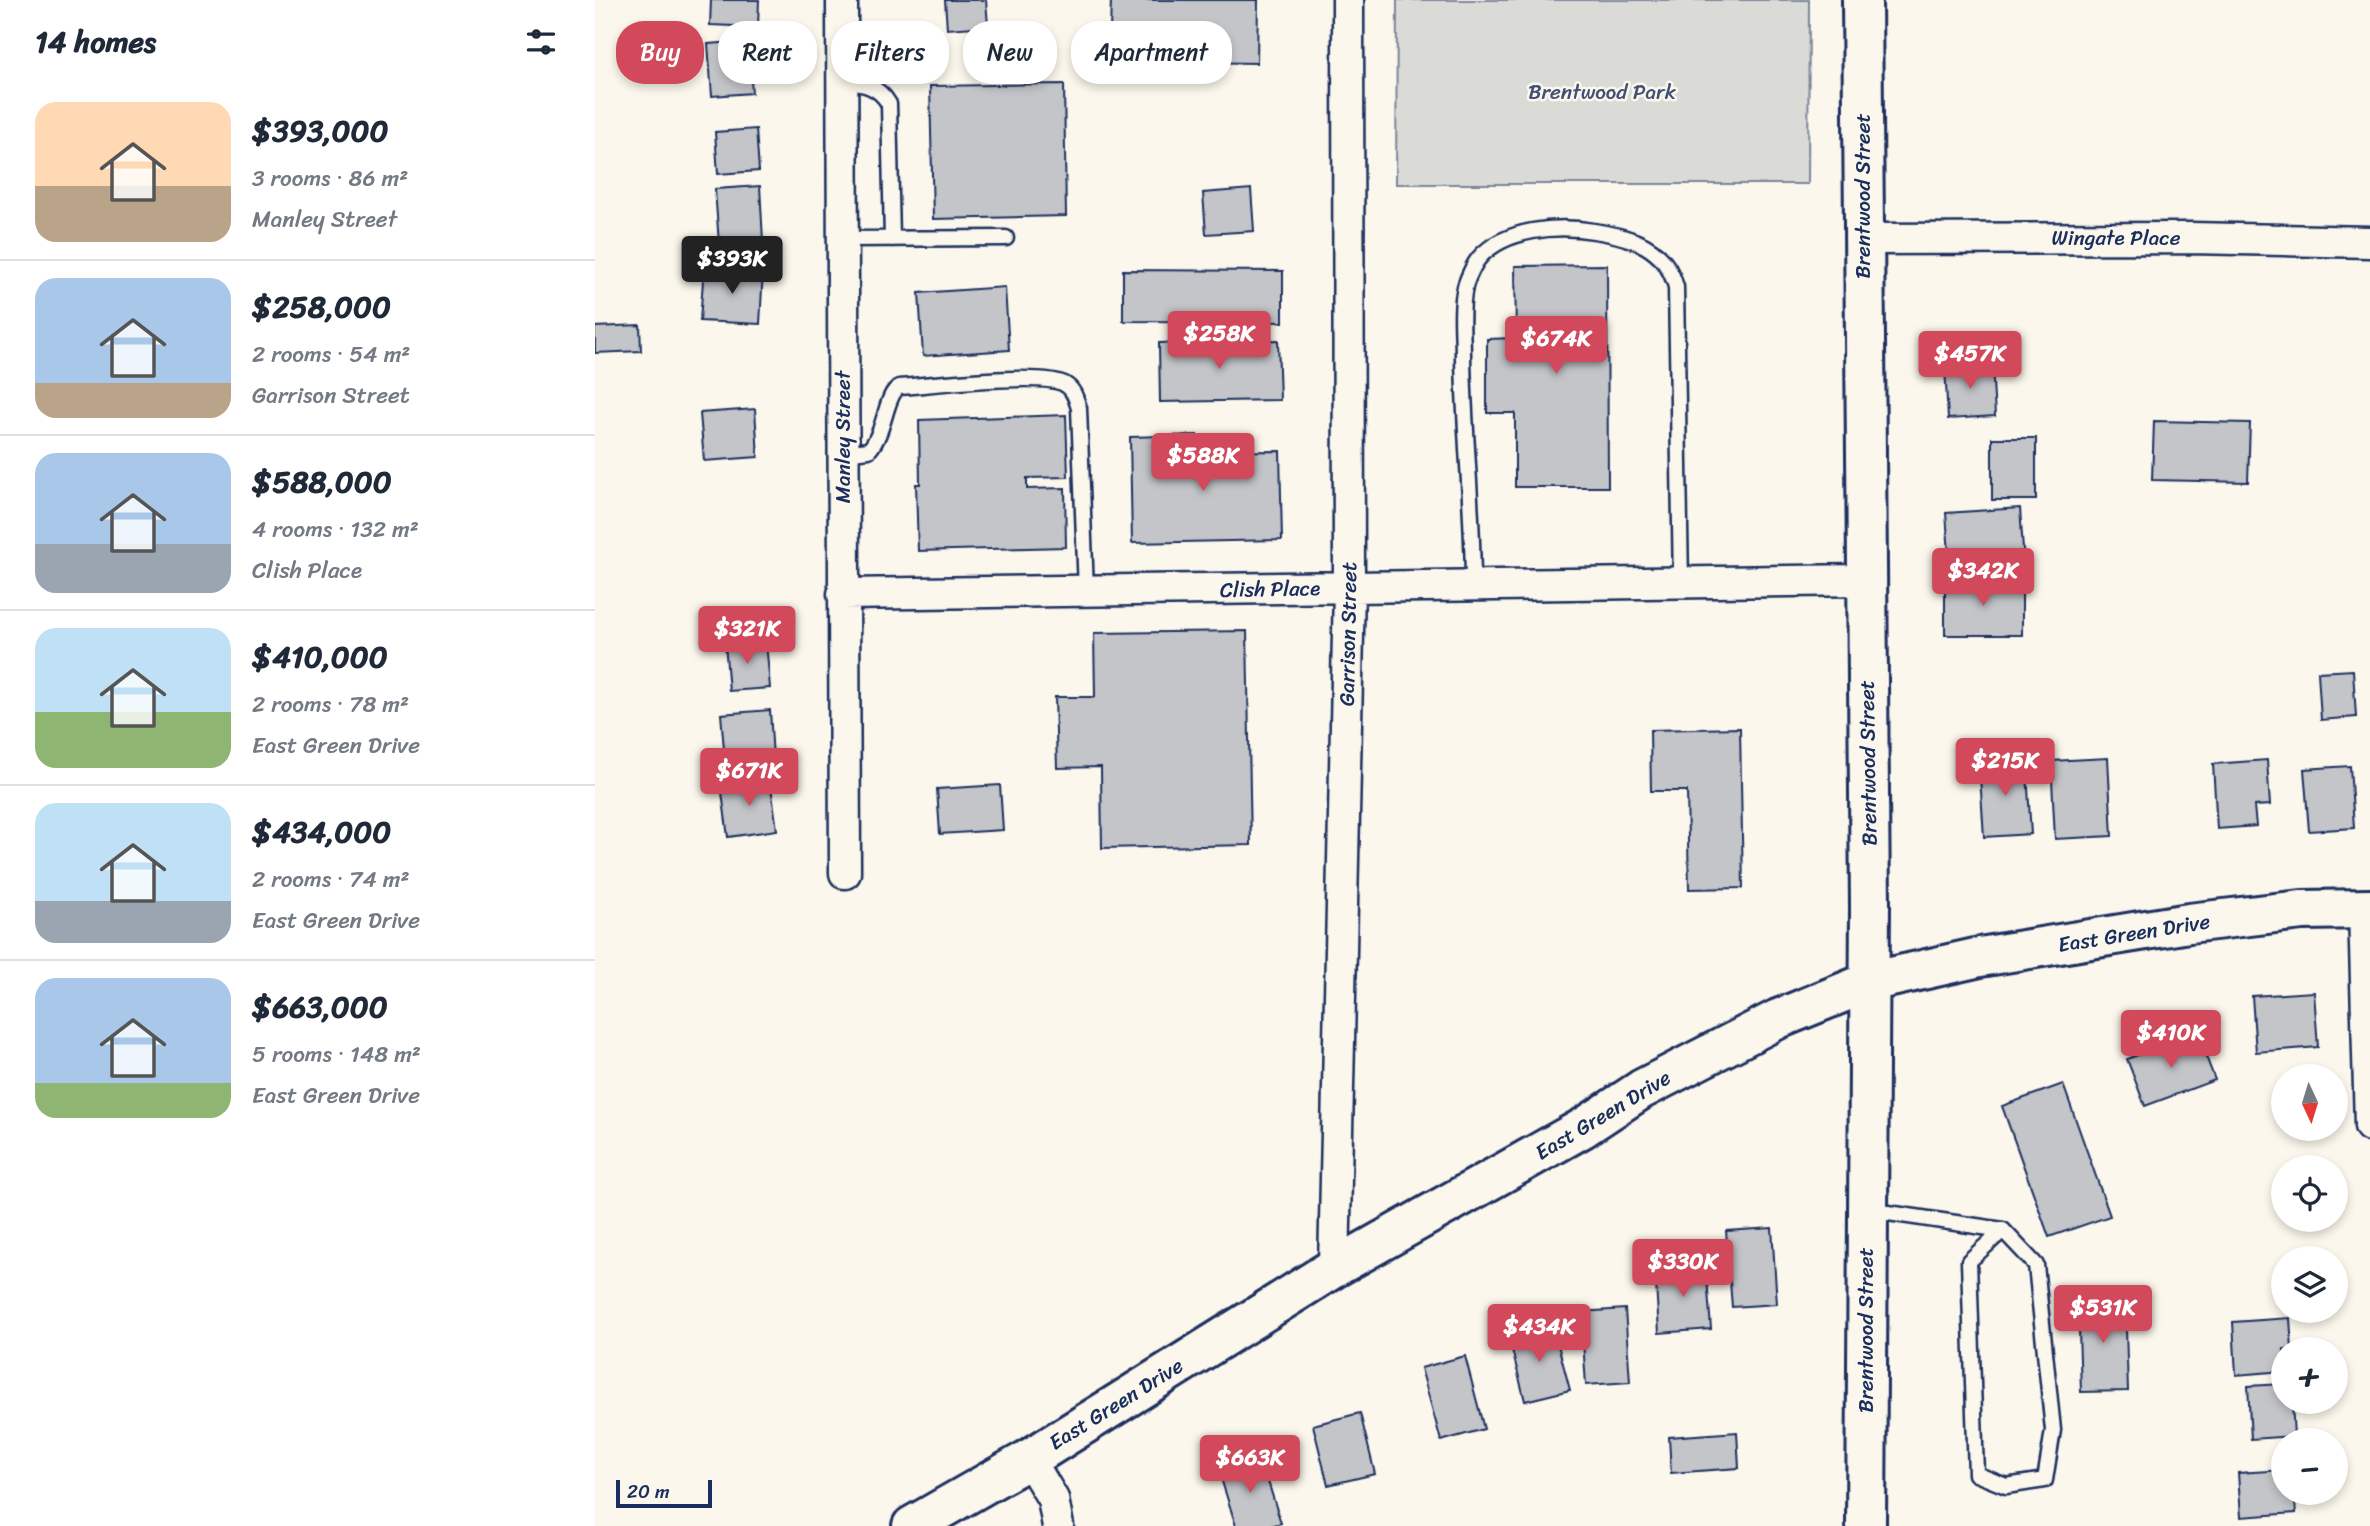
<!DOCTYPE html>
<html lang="en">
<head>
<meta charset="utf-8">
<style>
  :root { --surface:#fff; --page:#f6f6f7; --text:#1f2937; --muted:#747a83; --line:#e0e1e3; --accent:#d1495b }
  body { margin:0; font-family:Sriracha,sans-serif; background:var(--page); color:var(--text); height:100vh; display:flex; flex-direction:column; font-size:26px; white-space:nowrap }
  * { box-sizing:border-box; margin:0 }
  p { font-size:23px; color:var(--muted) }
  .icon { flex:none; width:38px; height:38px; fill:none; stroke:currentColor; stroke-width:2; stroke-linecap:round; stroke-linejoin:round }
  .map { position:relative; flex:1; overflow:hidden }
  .details { display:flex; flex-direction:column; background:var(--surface); width:595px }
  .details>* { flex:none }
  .top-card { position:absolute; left:21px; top:21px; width:665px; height:63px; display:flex; gap:14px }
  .needle { width:46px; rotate:176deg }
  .fabs { position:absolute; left:1676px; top:1064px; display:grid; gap:14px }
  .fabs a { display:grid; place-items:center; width:77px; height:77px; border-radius:50%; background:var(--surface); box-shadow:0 4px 10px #0003; font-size:35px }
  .scale { position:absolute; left:21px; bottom:18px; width:96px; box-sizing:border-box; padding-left:7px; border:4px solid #1b2f5e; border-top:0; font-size:19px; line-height:24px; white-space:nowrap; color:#1b2f5e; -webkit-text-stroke:5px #fbf7ec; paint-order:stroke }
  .price { position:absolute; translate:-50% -60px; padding:0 16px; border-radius:7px; background:var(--accent); color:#fff; font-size:23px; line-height:46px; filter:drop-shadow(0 2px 4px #0008) }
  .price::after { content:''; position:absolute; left:50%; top:42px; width:21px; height:16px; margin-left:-10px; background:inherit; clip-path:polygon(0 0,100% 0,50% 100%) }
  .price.current { background:#222; color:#fff }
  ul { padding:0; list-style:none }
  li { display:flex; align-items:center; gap:21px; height:175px; padding:0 35px }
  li+li { border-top:2px solid var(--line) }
  li span { display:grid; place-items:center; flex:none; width:196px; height:140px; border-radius:21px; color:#555 }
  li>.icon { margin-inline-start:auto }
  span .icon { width:84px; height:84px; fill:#fffc; stroke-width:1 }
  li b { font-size:30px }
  h2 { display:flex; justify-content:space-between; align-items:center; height:84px; padding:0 35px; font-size:30px }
  .pill { padding:0 24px; border-radius:28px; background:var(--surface); box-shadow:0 4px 10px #0003; font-size:24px; line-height:63px }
  .pill.current { background:var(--accent); color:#fff }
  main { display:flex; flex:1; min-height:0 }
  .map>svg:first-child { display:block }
  .green { fill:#dadad7; stroke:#7a849a; stroke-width:2 }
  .building { fill:#c3c5c9; stroke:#1b2f5e; stroke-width:2 }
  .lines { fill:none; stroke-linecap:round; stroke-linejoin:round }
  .lane-casing { stroke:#1b2f5e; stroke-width:19 }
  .street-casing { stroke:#1b2f5e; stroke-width:35 }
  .secondary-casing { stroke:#1b2f5e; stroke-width:44 }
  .lane { stroke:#fbf7ec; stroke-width:14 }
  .street { stroke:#fbf7ec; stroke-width:30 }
  .secondary { stroke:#fbf7ec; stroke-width:38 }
  .labels { text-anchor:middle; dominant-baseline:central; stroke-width:5; stroke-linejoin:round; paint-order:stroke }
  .park-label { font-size:21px; fill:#415176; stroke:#fbf7ec }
  .street-label { font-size:21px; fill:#1b2f5e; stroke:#fbf7ec }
</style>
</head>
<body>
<main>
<section class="details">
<h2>14 homes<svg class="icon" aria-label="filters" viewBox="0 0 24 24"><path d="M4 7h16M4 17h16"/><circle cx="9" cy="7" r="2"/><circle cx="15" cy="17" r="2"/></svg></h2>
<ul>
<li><span style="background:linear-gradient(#ffd9b3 60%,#b9a48a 0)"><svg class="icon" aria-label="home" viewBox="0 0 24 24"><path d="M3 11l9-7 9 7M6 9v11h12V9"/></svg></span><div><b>$393,000</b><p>3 rooms · 86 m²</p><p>Manley Street</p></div></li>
<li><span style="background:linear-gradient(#a9c7e8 75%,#b9a48a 0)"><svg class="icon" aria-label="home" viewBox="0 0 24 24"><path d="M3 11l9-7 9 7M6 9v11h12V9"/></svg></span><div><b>$258,000</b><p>2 rooms · 54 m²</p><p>Garrison Street</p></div></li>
<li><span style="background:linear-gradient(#a9c7e8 65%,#9aa5b1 0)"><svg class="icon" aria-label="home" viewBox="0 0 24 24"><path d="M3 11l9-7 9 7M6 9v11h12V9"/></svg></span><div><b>$588,000</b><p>4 rooms · 132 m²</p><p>Clish Place</p></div></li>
<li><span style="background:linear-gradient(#bfe0f5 60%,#8fb573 0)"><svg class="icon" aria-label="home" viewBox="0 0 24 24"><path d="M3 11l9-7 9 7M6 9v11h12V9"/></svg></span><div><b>$410,000</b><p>2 rooms · 78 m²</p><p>East Green Drive</p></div></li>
<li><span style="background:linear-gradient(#bfe0f5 70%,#9aa5b1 0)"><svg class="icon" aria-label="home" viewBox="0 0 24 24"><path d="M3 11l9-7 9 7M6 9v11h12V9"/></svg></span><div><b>$434,000</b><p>2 rooms · 74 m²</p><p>East Green Drive</p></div></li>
<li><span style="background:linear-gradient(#a9c7e8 75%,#8fb573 0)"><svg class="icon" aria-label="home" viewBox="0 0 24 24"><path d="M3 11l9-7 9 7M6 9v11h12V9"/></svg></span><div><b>$663,000</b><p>5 rooms · 148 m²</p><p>East Green Drive</p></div></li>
</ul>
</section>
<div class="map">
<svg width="1775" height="1526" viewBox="0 0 1775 1526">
  <rect width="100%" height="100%" fill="#fbf7ec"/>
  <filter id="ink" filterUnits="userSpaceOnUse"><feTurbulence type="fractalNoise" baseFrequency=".0143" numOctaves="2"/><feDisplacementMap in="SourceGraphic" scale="14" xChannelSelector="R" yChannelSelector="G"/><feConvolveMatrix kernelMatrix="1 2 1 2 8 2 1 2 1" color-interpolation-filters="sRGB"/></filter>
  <g filter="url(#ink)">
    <path class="green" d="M802,0H1214L1213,184H801Z"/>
    <path class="building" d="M116,0H164L163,27L115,25Z
      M350,0H391L393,26L352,29Z
      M516,0H663L662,63L514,61Z
      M153,41L157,93L117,96L113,44Z
      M469,84L471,216L338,219L335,86Z
      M161,129L164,171L123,174L120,132Z
      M165,186L168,241L124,244L120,189Z
      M656,189L659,231L611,234L608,193Z
      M1012,265L1013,487H920V413H892V339L921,338L920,266Z
      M109,267L168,270L165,324L105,321Z
      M528,270L688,271V322L528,321Z
      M410,287L414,350L328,356L324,293Z
      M45,325L46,351L0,353V327Z
      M683,340L685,400L565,402L564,343Z
      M1397,364L1400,416L1353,419L1350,367Z
      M160,409L163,457L109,461L105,413Z
      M471,415L473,477L432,478V489L470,488L471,547L323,551L321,484H325L324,420Z
      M1559,421L1655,423L1653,482L1557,480Z
      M602,435V452L685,451L687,540L537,543L535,437Z
      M1397,438H1441V500H1397Z
      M1425,508L1429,563L1355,568L1351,513Z
      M1350,582H1427V635H1350Z
      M652,631L656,845L507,848L506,767L462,768L460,697H500L499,633Z
      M171,641L175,688L134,691L130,643Z
      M1758,670L1761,717L1726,720L1723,672Z
      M175,710L178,758L130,761L126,714Z
      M1145,728L1148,888L1094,889L1092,791H1056L1055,730Z
      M1431,758L1436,834L1389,837L1384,761Z
      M1513,758L1517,836L1460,839L1456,761Z
      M1672,760L1675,805L1659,806L1661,826L1622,829L1618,764Z
      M1755,766L1759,828L1714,831L1709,769Z
      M175,779L182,830L133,837L126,785Z
      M405,785L408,830L345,834L342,789Z
      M1719,992L1723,1047L1661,1052L1657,996Z
      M1602,1033L1620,1080L1550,1106L1532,1059Z
      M1468,1084L1515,1216L1454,1237L1407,1106Z
      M1177,1228L1182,1304L1137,1307L1131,1231Z
      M1111,1265L1116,1329L1064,1333L1060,1268Z
      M1530,1298L1533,1391L1486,1392L1483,1299Z
      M1030,1309L1035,1382L991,1385L986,1312Z
      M1695,1318L1697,1349H1689V1371L1641,1375L1638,1322Z
      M958,1326L975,1390L930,1401L914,1338Z
      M870,1356L889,1429L846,1441L826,1368Z
      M1689,1384V1402H1697L1699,1436L1656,1439L1653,1386Z
      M765,1413L780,1474L733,1485L718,1425Z
      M1142,1432L1144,1468L1076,1473L1074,1437Z
      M666,1459L686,1523L676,1526H641L624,1472Z
      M1689,1470V1493H1699L1701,1513L1646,1517L1643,1473Z"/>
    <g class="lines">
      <defs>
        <path id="lane" d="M247,81C269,84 283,85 294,104L297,239
          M248,239L411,238
          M248,453L274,450C291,431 290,395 304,387C333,385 452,371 471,385C479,390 481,399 484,408L491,591
          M878,586C878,509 869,433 868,356C868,334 865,309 870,287C872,279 879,264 884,258C910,228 963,225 999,231C1037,237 1070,246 1081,287L1086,583
          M1273,1210L1408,1230L1441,1265L1458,1430L1450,1480L1411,1486L1381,1474L1374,1261L1408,1230"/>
        <path id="street" d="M247,0L250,873
          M1268,239L1595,238L1775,242
          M248,594L1270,580
          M1769,909L1775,1126
          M739,1268L754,588L753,0
          M434,1459L458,1499L463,1526"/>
        <path id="secondary" d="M1267,0L1275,906L1271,1526
          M317,1526L434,1459L739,1268L988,1128L1047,1089L1183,1019L1274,982L1385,957L1594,923L1707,910L1775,909"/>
      </defs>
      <use href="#lane" class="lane-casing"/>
      <use href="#street" class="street-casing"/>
      <use href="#secondary" class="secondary-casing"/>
      <use href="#lane" class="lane"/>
      <use href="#street" class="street"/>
      <use href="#secondary" class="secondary"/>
    </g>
  </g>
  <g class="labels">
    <g class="park-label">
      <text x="1007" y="92">Brentwood Park</text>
    </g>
    <g class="street-label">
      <text transform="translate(1268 196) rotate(-90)">Brentwood Street</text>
      <text x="1521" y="238">Wingate Place</text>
      <text transform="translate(248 437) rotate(-90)">Manley Street</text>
      <text transform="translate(675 589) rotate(-1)">Clish Place</text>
      <text transform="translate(753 634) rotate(-89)">Garrison Street</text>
      <text transform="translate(1273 763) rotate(-91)">Brentwood Street</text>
      <text transform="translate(1539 933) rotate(-9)">East Green Drive</text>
      <text transform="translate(1008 1115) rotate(-31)">East Green Drive</text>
      <text transform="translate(1271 1330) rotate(-90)">Brentwood Street</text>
      <text transform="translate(521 1404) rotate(-32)">East Green Drive</text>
    </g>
  </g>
</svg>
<div class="fabs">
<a><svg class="needle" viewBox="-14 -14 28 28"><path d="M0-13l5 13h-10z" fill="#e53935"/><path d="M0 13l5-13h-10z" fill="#747a83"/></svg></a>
<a><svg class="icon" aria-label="locate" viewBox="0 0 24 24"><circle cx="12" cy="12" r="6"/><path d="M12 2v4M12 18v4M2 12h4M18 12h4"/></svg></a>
<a><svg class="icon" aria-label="layers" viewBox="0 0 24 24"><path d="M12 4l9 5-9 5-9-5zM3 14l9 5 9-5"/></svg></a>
<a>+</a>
<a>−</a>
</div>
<div class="scale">20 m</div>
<b class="price current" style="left:137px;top:296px">$393K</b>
<b class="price" style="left:624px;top:371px">$258K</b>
<b class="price" style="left:961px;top:376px">$674K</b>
<b class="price" style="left:1375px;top:391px">$457K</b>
<b class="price" style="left:608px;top:493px">$588K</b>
<b class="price" style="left:1388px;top:608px">$342K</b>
<b class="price" style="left:152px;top:666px">$321K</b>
<b class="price" style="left:1410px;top:798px">$215K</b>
<b class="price" style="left:154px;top:808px">$671K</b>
<b class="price" style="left:1576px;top:1070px">$410K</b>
<b class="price" style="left:1088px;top:1299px">$330K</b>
<b class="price" style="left:1508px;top:1345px">$531K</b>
<b class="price" style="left:944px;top:1364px">$434K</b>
<b class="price" style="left:655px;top:1495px">$663K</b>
<div class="top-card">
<a class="pill current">Buy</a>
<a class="pill">Rent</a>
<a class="pill">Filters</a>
<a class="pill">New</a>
<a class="pill">Apartment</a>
</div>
</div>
</main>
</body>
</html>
